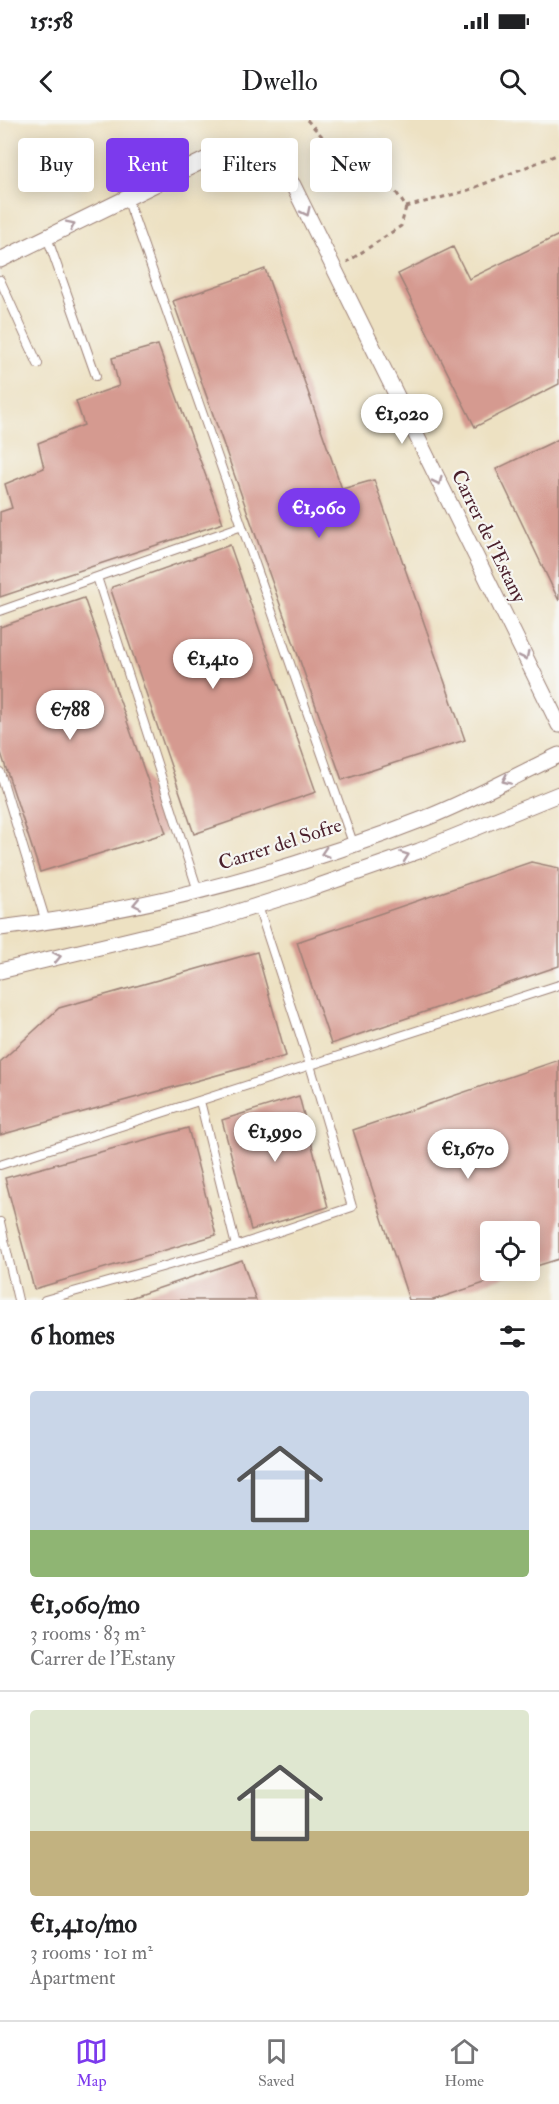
<!DOCTYPE html>
<html lang="en">
<head>
<meta charset="utf-8">
<style>
  :root { --surface:#fff; --page:#f6f6f6; --text:#202124; --muted:#757577; --line:#e0e0e0; --accent:#7c3aed }
  body { margin:0; font-family:"IM FELL Double Pica",serif; background:var(--page); color:var(--text); height:100vh; display:flex; flex-direction:column; font-size:22px; white-space:nowrap }
  * { box-sizing:border-box; margin:0 }
  p { font-size:20px; color:var(--muted) }
  .icon { flex:none; width:33px; height:33px; fill:none; stroke:currentColor; stroke-width:2; stroke-linecap:round; stroke-linejoin:round }
  .map { position:relative; height:1180px; overflow:hidden }
  .side { display:flex; flex-direction:column; background:var(--surface); flex:1 }
  .side>* { flex:none }
  .guide { position:absolute; left:18px; top:18px; width:524px; height:54px; display:flex; gap:12px }
  .fabs { position:absolute; left:480px; top:1101px; display:grid; gap:12px }
  .fabs a { display:grid; place-items:center; width:60px; height:60px; border-radius:6px; background:var(--surface); box-shadow:0 3px 15px #0003; font-size:30px }
  .price { position:absolute; translate:-50% -51px; padding:0 14px; border-radius:21px; background:#fff; color:#222; font-size:20px; line-height:39px; filter:drop-shadow(0 2px 3px #0008) }
  .price::after { content:''; position:absolute; left:50%; top:36px; width:18px; height:14px; margin-left:-9px; background:inherit; clip-path:polygon(0 0,100% 0,50% 100%) }
  .price.on { background:var(--accent); color:#fff }
  ul { padding:0; list-style:none }
  li { display:grid; align-content:center; gap:12px; height:318px; padding:0 30px }
  li+li { border-top:2px solid var(--line) }
  li span { display:grid; place-items:center; height:186px; border-radius:6px; color:#555 }
  li>.icon { margin-inline-start:auto }
  span .icon { width:108px; height:108px; fill:#fffc; stroke-width:1 }
  li b { font-size:26px }
  h2 { display:flex; justify-content:space-between; align-items:center; height:72px; padding:0 30px; font-size:26px }
  .chip { padding:0 21px; border-radius:6px; background:var(--surface); box-shadow:0 3px 15px #0003; font-size:21px; line-height:54px }
  .chip.on { background:var(--accent); color:#fff }
  .status { display:flex; justify-content:space-between; align-items:center; height:42px; padding:0 30px; background:var(--surface); direction:ltr }
  .status svg { height:16px; fill:currentColor }
  header { display:flex; justify-content:space-between; align-items:center; height:78px; padding:0 30px; background:var(--surface); font-size:27px; font-weight:600 }
  .tabs { display:flex; justify-content:space-around; align-items:center; height:84px; border-top:2px solid var(--line); background:var(--surface); font-size:16px; color:var(--muted) }
  .tabs a { display:grid; justify-items:center; gap:3px }
  .tabs .on { color:var(--accent) }
  .map>svg:first-child { display:block }
  .building { fill:#d59a90 }
  .lines { fill:none; stroke-linecap:round; stroke-linejoin:round }
  .service-casing { stroke:#9c8076; stroke-width:10 }
  .minor-casing { stroke:#9c8076; stroke-width:17 }
  .path { stroke:#9c8076; stroke-width:3; stroke-dasharray:4.5 4.5; stroke-linecap:butt }
  .service { stroke:#fff; stroke-width:8 }
  .minor { stroke:#fff; stroke-width:15 }
  .oneway { stroke:#ae9aa0 }
  .labels { text-anchor:middle; dominant-baseline:central; stroke-width:4.5; stroke-linejoin:round; paint-order:stroke }
  .street-label { font-size:20px; fill:#4a1f2b; stroke:#f6f6f2 }
</style>
</head>
<body>
<div class="status"><b>15:58</b><svg viewBox="0 0 49 12"><path d="M0 12V9h3v3zM5 12V6h3v6zM10 12V3h3v9zM15 12V0h3v12zM26 1h20v11H26zM47 4h2v5h-2z"/></svg></div>
<header><svg class="icon" aria-label="back" viewBox="0 0 24 24"><path d="M15 5l-7 7 7 7"/></svg>Dwello<svg class="icon" aria-label="search" viewBox="0 0 24 24"><circle cx="10" cy="10" r="6"/><path d="M15 15l6 6"/></svg></header>
<div class="map">
<svg width="559" height="1180" viewBox="0 0 559 1180">
  <rect width="100%" height="100%" fill="#f6f6f2"/>
  <filter id="ink" filterUnits="userSpaceOnUse"><feTurbulence type="fractalNoise" baseFrequency=".0167" numOctaves="2"/><feDisplacementMap in="SourceGraphic" scale="12" xChannelSelector="R" yChannelSelector="G"/><feConvolveMatrix kernelMatrix="1 2 1 2 8 2 1 2 1" color-interpolation-filters="sRGB"/></filter>
  <filter id="wash" filterUnits="userSpaceOnUse"><feTurbulence type="fractalNoise" baseFrequency=".008" numOctaves="4" result="noise"/><feDisplacementMap in="SourceGraphic" scale="24" xChannelSelector="R" yChannelSelector="G"/><feGaussianBlur stdDeviation="1.35" result="paint"/><feColorMatrix in="noise" values="0 0 0 0 0 0 0 0 0 0 0 0 0 0 0 0 0 1.4 0 .05"/><feComposite in="paint" operator="in"/></filter>
  <g filter="url(#wash)">
    <rect width="100%" height="100%" fill="#ede1c2"/>
    <g id="blocks">
      <path class="building" d="M559,115V264L475,307L398,154L453,127L469,159Z
        M265,149L342,369L374,360L465,620L342,660L173,181Z
        M158,225L223,403L0,477V392L12,388L5,364L44,348L38,323L84,305L76,281L119,266L112,238Z
        M559,319V481L496,349Z
        M230,425L316,672L194,714L111,470L112,467Z
        M84,478L166,713L40,752L0,630V507Z
        M531,742L559,748V846L331,924L297,822Z
        M257,832L286,936L0,1015V942L59,888Z
        M559,940V1139L530,1148V1112H490V1150L521,1151L433,1180H409L353,1010Z
        M299,976L328,1087L251,1110L222,1000Z
        M188,1008L216,1115L34,1169L5,1058Z
        M242,1140L256,1180H124Z"/>
    </g>
  </g>
  <g filter="url(#ink)">
    <use href="#blocks" fill-opacity="0" stroke="#9c8076" stroke-width="1.5"/>
    <g class="lines">
      <defs>
        <path id="service" d="M127,78L353,723
          M47,117L96,256
          M0,160L38,244
          M97,457L198,771
          M0,491L242,406
          M0,652L46,802
          M200,981L236,1126
          M0,1045L559,865
          M0,1102L18,1180
          M45,1180L236,1126L352,1087L310,945L258,786"/>
        <path id="minor" d="M0,140L217,34C257,27 268,35 293,65L559,605
          M0,808C147,790 294,750 431,696C475,678 517,655 559,635
          M0,851L212,800L307,770L419,731L559,674"/>
      </defs>
      <use href="#service" class="service-casing"/>
      <use href="#minor" class="minor-casing"/>
      <path class="path" d="M307,0L354,51L396,72L406,87L401,106L347,142
        M406,87L466,71L559,34"/>
      <use href="#service" class="service"/>
      <use href="#minor" class="minor"/>
    </g>
    <defs><path id="oneway-chevron" d="M-2-3.5L2.5 0L-2 3.5" fill="none" stroke-width="1.6" stroke-linecap="round" stroke-linejoin="round" transform="scale(1.5)"/></defs>
    <g class="oneway">
      <use href="#oneway-chevron" transform="translate(306 92) rotate(64)"/>
      <use href="#oneway-chevron" transform="translate(71 105) rotate(-26)"/>
      <use href="#oneway-chevron" transform="translate(438 361) rotate(64)"/>
      <use href="#oneway-chevron" transform="translate(525 536) rotate(64)"/>
      <use href="#oneway-chevron" transform="translate(506 660) rotate(155)"/>
      <use href="#oneway-chevron" transform="translate(325 733) rotate(162)"/>
      <use href="#oneway-chevron" transform="translate(405 736) rotate(-20)"/>
      <use href="#oneway-chevron" transform="translate(137 784) rotate(168)"/>
      <use href="#oneway-chevron" transform="translate(57 837) rotate(-12)"/>
    </g>
  </g>
  <g class="labels">
    <g class="street-label">
      <text transform="translate(489 416) rotate(64)">Carrer de l'Estany</text>
      <text transform="translate(280 724) rotate(-18)">Carrer del Sofre</text>
    </g>
  </g>
</svg>
<div class="fabs">
<a><svg class="icon" aria-label="locate" viewBox="0 0 24 24"><circle cx="12" cy="12" r="6"/><path d="M12 2v4M12 18v4M2 12h4M18 12h4"/></svg></a>
</div>
<b class="price" style="left:402px;top:325px">€1,020</b>
<b class="price on" style="left:319px;top:419px">€1,060</b>
<b class="price" style="left:213px;top:570px">€1,410</b>
<b class="price" style="left:70px;top:621px">€788</b>
<b class="price" style="left:275px;top:1043px">€1,990</b>
<b class="price" style="left:468px;top:1060px">€1,670</b>
<div class="guide">
<a class="chip">Buy</a>
<a class="chip on">Rent</a>
<a class="chip">Filters</a>
<a class="chip">New</a>
</div>
</div>
<section class="side">
<h2>6 homes<svg class="icon" aria-label="filters" viewBox="0 0 24 24"><path d="M4 7h16M4 17h16"/><circle cx="9" cy="7" r="2"/><circle cx="15" cy="17" r="2"/></svg></h2>
<ul>
<li><span style="background:linear-gradient(#c9d6e8 75%,#8fb573 0)"><svg class="icon" aria-label="home" viewBox="0 0 24 24"><path d="M3 11l9-7 9 7M6 9v11h12V9"/></svg></span><div><b>€1,060/mo</b><p>3 rooms · 83 m²</p><p>Carrer de l'Estany</p></div></li>
<li><span style="background:linear-gradient(#dfe7d0 65%,#c2b280 0)"><svg class="icon" aria-label="home" viewBox="0 0 24 24"><path d="M3 11l9-7 9 7M6 9v11h12V9"/></svg></span><div><b>€1,410/mo</b><p>3 rooms · 101 m²</p><p>Apartment</p></div></li>
</ul>
</section>
<nav class="tabs">
<a class="on"><svg class="icon" aria-label="map" viewBox="0 0 24 24"><path d="M3 6l6-2 6 2 6-2v14l-6 2-6-2-6 2zM9 4v14M15 6v14"/></svg>Map</a>
<a><svg class="icon" aria-label="saved" viewBox="0 0 24 24"><path d="M7 4h10v16l-5-4-5 4z"/></svg>Saved</a>
<a><svg class="icon" aria-label="home" viewBox="0 0 24 24"><path d="M3 11l9-7 9 7M6 9v11h12V9"/></svg>Home</a>
</nav>
</body>
</html>
